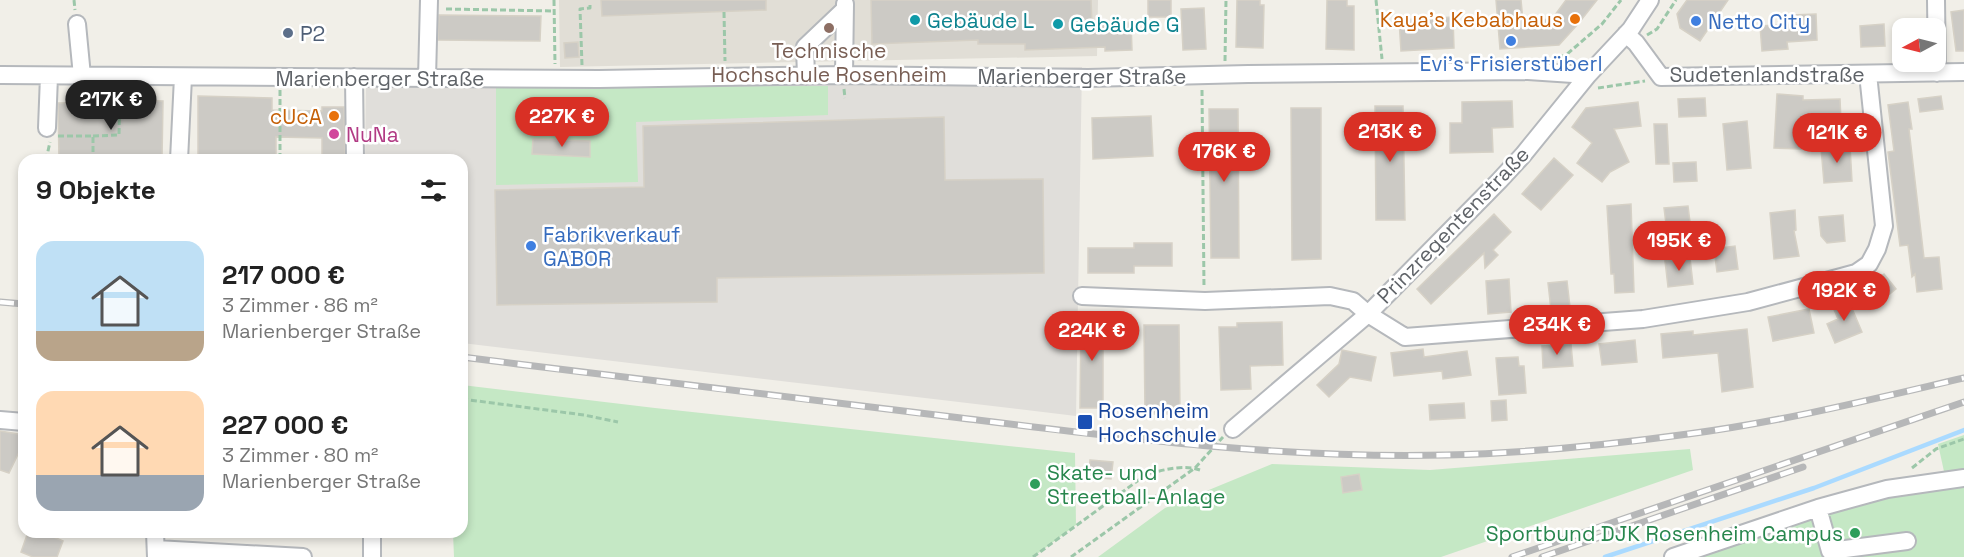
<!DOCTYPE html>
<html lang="de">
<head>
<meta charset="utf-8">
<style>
  :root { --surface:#fff; --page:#f6f6f6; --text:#222; --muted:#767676; --accent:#d93025 }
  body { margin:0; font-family:"Space Grotesk",sans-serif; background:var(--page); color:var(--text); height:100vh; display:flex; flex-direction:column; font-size:22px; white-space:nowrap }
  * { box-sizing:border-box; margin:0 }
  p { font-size:20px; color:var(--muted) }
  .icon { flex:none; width:33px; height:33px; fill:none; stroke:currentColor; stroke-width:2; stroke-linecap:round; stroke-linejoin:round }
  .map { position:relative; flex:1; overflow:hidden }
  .side { position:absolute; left:18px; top:154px; width:450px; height:384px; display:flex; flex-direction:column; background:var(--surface); border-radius:18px; box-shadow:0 3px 9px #0003 }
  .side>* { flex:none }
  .needle { width:39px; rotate:263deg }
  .buttons { position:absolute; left:1892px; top:18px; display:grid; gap:12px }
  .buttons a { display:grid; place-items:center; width:54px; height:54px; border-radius:12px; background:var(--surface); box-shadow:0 3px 9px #0003; font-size:30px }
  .price { position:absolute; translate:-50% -51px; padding:0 14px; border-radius:21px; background:var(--accent); color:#fff; font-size:20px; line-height:39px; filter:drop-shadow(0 2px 3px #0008) }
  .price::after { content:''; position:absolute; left:50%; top:36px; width:18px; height:14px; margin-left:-9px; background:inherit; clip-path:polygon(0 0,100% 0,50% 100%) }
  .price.on { background:#222; color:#fff }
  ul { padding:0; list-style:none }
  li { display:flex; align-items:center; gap:18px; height:150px; padding:0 18px }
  li span { display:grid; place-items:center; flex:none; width:168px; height:120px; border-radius:18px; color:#555 }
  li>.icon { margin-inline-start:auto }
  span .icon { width:72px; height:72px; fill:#fffc; stroke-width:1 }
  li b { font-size:26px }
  h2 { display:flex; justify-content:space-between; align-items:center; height:72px; padding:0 18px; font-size:26px }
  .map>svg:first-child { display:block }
  .industrial { fill:#e0deda }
  .education { fill:#e1ded6 }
  .green { fill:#c5e8c5 }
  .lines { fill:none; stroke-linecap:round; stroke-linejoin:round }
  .stream { stroke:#aadaff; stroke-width:4.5 }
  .building { fill:#cccac5; stroke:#d6d1c6; stroke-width:1.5 }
  .minor-casing { stroke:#b5b8bc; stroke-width:20 }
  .path { stroke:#9cc7a9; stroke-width:3; stroke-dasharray:6 3; stroke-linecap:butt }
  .minor { stroke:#fff; stroke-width:16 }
  .rail-casing { stroke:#b6b7b8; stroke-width:7 }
  .rail { stroke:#fff; stroke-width:4.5; stroke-dasharray:14; stroke-linecap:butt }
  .food-dot { fill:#e8710a; stroke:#fff; stroke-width:2 }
  .culture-dot { fill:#0f9aa8; stroke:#fff; stroke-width:2 }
  .shop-dot { fill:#3f7fe0; stroke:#fff; stroke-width:2 }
  .education-dot { fill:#8d6e63; stroke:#fff; stroke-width:2 }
  .service-dot { fill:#5c6f8a; stroke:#fff; stroke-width:2 }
  .hotel-dot { fill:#d1479c; stroke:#fff; stroke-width:2 }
  .transit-dot { fill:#1a4fb4; stroke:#fff; stroke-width:2 }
  .leisure-dot { fill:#2e9e5b; stroke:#fff; stroke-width:2 }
  .labels { text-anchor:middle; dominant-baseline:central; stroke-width:5; stroke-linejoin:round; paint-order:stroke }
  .food-label { font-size:21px; fill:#c56008; stroke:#fff; text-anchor:end }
  .culture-label { font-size:21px; fill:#0d838f; stroke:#fff; text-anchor:start }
  .shop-label { font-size:21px; fill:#366cbe; stroke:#fff; text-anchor:start }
  .service-label { font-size:21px; fill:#4e5e75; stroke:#fff; text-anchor:start }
  .education-label { font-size:21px; fill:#785e54; stroke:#fff }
  .street-label { font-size:21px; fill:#5f6368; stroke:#fff }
  .hotel-label { font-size:21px; fill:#b23c85; stroke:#fff; text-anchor:start }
  .transit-label { font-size:21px; fill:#164399; stroke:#fff; text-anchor:start }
  .leisure-label { font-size:21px; fill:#27864d; stroke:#fff; text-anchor:start }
</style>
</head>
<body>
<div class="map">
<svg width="1964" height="557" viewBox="0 0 1964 557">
  <rect width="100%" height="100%" fill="#f1efe8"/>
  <path class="industrial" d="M1082,67L1076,416L462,343V160H365L366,84Z"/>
  <path class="education" d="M559,0H1098L1097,56L560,67Z"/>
  <path class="green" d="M496,85L637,87L828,86V115L636,122L638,182L496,185Z
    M462,385L655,408L1075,453L1076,525L1033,557H454L453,533L462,532Z
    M1964,435V473L1945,476L1938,444Z
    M1690,449L1693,470L1441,557H1098L1165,508L1272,464L1430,470Z
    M1964,485V557H1673L1818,508Z"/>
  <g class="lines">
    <path class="stream" d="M1605,557L1814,488L1964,430"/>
  </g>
  <path class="building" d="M601,0H766V10L602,16Z
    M871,0H1091L1092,24L1131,22L1132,50L1105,51V47L1025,50V44H978V40L872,44Z
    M1148,0H1171V17H1148Z
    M1237,0H1260V5H1264L1263,48L1236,47Z
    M1327,0H1347V6H1354V50L1326,49Z
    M1496,0H1521L1523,21L1552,19L1566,0H1597L1578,24L1559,45L1500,49Z
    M1687,0H1728L1700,41L1680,28L1677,14Z
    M1204,8L1206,49L1183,50L1181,9Z
    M1964,10V51H1956L1951,12Z
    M1816,14L1817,40L1787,42L1788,49L1762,51L1760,26L1792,24V15Z
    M439,15L541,16L540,41L438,40Z
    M1453,17L1454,48L1401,51L1399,20Z
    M1884,24L1885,46L1861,47L1860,26Z
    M578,42L579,57L565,58L564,43Z
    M1777,94L1803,96V100L1840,99L1841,121L1802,123L1801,149L1774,148Z
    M198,96L272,98V110L322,111V107H344L345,160H322V138L276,137V160H252V156L219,155V160H198Z
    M1941,96L1943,109L1920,112L1918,99Z
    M1705,98L1706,116L1679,117L1678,99Z
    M131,100L163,101L162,160H59L58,103L131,102Z
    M1512,101L1513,127L1492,128L1493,152L1450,153V123H1462V102Z
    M1638,102L1641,126L1614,129L1629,162L1610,172L1602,182L1577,163L1592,143L1572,127L1586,108Z
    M1908,102L1912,129H1909L1924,258L1939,257L1942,289L1917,292L1915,274L1912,277L1908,245L1900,246L1888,152L1894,151L1888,105Z
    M1375,106H1403L1405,220H1376Z
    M1291,108H1321V259L1292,260Z
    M1209,109H1238L1239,258H1211Z
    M1151,116L1153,156L1093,159L1092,118Z
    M944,117L945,180L1043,179L1044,273L717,278V302L497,305L495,190L644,187L643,126Z
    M1747,121L1751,168L1727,170L1723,124Z
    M1654,124H1667L1669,164H1656Z
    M533,139L590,141V157L532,154Z
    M1850,146L1852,181L1824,183L1821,148Z
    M1554,158L1573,175L1541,210L1522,194Z
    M1696,162L1697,181L1674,182L1673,163Z
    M1631,204L1634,292L1615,293L1614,274H1611L1607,206Z
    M1688,206L1691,230L1667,232L1664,208Z
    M1795,210L1796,230L1794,231L1799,256L1774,259L1770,213Z
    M1494,214L1511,232L1493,250L1498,255L1485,268L1484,253L1431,304L1417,289Z
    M1843,215L1845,241L1827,243L1821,236L1819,217Z
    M1134,243H1172V266H1134V273H1088V248H1134Z
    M1735,246L1738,269L1717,272L1714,249Z
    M1690,258L1693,284L1668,287L1665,261Z
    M1884,274L1896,289L1876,305L1863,290Z
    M1509,279L1511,312L1488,314L1486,281Z
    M1567,281L1570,307L1551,310L1548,283Z
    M1848,299L1862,332L1835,343L1827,324L1838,319L1832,305Z
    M1809,309L1814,333L1773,341L1768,317Z
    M1081,318H1111V330H1103V408H1080Z
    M1282,322L1283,365L1250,366L1251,389L1221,390L1219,327H1237V323Z
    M1144,325H1179L1180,414H1145Z
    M1747,329L1753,387L1722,392L1718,353L1663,358L1661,334L1693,331V335Z
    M1635,340L1637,362L1602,365L1599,344Z
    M1571,344L1573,366L1543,368L1542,346Z
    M1423,349L1424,357L1467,351L1471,375L1443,379L1442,371L1394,376L1391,353Z
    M1342,350L1376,357L1371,381L1350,377L1329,397L1317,385L1339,364Z
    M1518,357L1519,366H1524L1526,393L1499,395L1496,358Z
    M1506,400L1507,420L1492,421L1491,401Z
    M1464,403L1465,418L1430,420L1429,405Z
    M0,431L24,435V448H21L9,473L0,470Z
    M1090,460L1113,462L1111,479L1089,477Z
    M1359,474L1362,490L1343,493L1341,477Z
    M28,532H42L63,541L57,557H33L21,552Z"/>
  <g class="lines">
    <defs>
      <path id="minor" d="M1936,0L1937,73
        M77,24L82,76
        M1626,34L1636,43L1661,77L1964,72
        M1,75L599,79L844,75L1088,78L1248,74L1528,71L1588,75
        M844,75L845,4
        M806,76L805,47L845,9
        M354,77L355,160
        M427,78L429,0
        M47,128L49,76
        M179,160L183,77
        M1082,296L1205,301L1330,296L1353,301L1368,314L1405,337L1643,319L1748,302L1856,273L1869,264L1877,249L1884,226L1868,74
        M0,420L24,422
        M1233,429L1368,314L1499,181L1523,155L1588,75L1631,29L1650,0
        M1818,508L1830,551L1907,541
        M155,532L156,557
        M156,549L303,557
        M372,557V532
        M1673,557L1818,508L1887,489L1964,478"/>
    </defs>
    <use href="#minor" class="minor-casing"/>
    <path class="path" d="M74,0L75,10
      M554,0L555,64
      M1376,0L1382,59
      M446,9L554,11
      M724,12L725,61
      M1647,35L1657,29L1676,0
      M1559,57L1566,55L1602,24L1621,0
      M1225,61L1226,0
      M582,65L580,9L590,8V4
      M1598,88L1645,81
      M844,89L845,98
      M280,90V160
      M1202,90L1204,287
      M58,136H93V160
      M93,136L119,135L120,91
      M46,160L50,142
      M462,399L584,415L618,422
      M1144,436V432L1221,439
      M1912,468L1936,449L1964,439
      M1033,557L1147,474C1164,470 1183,464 1200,470
      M1071,557L1195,468L1223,437"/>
    <use href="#minor" class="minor"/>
    <defs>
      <path id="rail" d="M0,302L24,304
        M462,357C628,378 794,398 961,418C1122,438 1283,459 1446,455C1527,453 1608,445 1688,434C1781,422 1873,399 1964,378
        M1512,557L1964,402
        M1542,557L1803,467"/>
    </defs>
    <use href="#rail" class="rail-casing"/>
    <use href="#rail" class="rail"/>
  </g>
  <g class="food-dot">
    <circle cx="1575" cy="19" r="6"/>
    <circle cx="334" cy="116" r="6"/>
  </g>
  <g class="culture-dot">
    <circle cx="915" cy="20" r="6"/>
    <circle cx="1058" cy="24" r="6"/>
  </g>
  <g class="shop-dot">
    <circle cx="1696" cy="21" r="6"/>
    <circle cx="1511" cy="41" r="6"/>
    <circle cx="531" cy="246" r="6"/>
  </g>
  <circle class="education-dot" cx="829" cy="28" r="6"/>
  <circle class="service-dot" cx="288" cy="33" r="6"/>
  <circle class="hotel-dot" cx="334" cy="134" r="6"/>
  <rect class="transit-dot" x="1077" y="414" width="16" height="16" rx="3"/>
  <g class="leisure-dot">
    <circle cx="1035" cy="484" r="6"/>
    <circle cx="1855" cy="533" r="6"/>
  </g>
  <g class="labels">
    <g class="food-label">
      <text x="1563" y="19">Kaya's Kebabhaus</text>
      <text x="322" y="116">cUcA</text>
    </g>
    <g class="culture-label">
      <text x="927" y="20">Gebäude L</text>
      <text x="1070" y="24">Gebäude G</text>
    </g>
    <g class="shop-label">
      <text x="1708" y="21">Netto City</text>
      <text x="1511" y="63" text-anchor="middle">Evi's Frisierstüberl</text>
      <text x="543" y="234">Fabrikverkauf<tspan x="543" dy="24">GABOR</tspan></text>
    </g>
    <g class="service-label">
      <text x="300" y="33">P2</text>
    </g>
    <g class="education-label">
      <text x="829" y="50">Technische<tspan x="829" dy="24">Hochschule Rosenheim</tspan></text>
    </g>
    <g class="street-label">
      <text x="1767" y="74">Sudetenlandstraße</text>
      <text x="1082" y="76">Marienberger Straße</text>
      <text x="380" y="78">Marienberger Straße</text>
      <text transform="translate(1453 225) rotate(-46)">Prinzregentenstraße</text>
    </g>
    <g class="hotel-label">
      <text x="346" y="134">NuNa</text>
    </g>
    <g class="transit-label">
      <text x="1098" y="410">Rosenheim<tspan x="1098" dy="24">Hochschule</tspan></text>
    </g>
    <g class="leisure-label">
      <text x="1047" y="472">Skate- und<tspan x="1047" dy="24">Streetball-Anlage</tspan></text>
      <text x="1843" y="533" text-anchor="end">Sportbund DJK Rosenheim Campus</text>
    </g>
  </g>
</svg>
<div class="buttons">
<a><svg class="needle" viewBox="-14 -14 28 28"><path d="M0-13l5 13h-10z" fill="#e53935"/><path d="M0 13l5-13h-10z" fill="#767676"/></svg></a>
</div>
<b class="price on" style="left:111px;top:131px">217K €</b>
<b class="price" style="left:562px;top:148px">227K €</b>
<b class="price" style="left:1390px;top:163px">213K €</b>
<b class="price" style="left:1837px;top:164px">121K €</b>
<b class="price" style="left:1224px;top:183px">176K €</b>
<b class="price" style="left:1679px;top:272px">195K €</b>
<b class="price" style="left:1844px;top:322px">192K €</b>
<b class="price" style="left:1557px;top:356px">234K €</b>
<b class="price" style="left:1092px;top:362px">224K €</b>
<section class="side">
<h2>9 Objekte<svg class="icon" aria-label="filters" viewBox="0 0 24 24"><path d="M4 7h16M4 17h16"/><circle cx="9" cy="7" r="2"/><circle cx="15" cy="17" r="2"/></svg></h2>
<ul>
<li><span style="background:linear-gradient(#bfe0f5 75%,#b9a48a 0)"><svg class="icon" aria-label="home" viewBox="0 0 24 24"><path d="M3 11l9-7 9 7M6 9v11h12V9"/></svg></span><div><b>217 000 €</b><p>3 Zimmer · 86 m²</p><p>Marienberger Straße</p></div></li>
<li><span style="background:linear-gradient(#ffd9b3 70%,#9aa5b1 0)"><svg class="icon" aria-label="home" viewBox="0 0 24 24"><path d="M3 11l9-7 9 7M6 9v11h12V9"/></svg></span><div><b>227 000 €</b><p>3 Zimmer · 80 m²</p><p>Marienberger Straße</p></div></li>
</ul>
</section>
</div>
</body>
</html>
